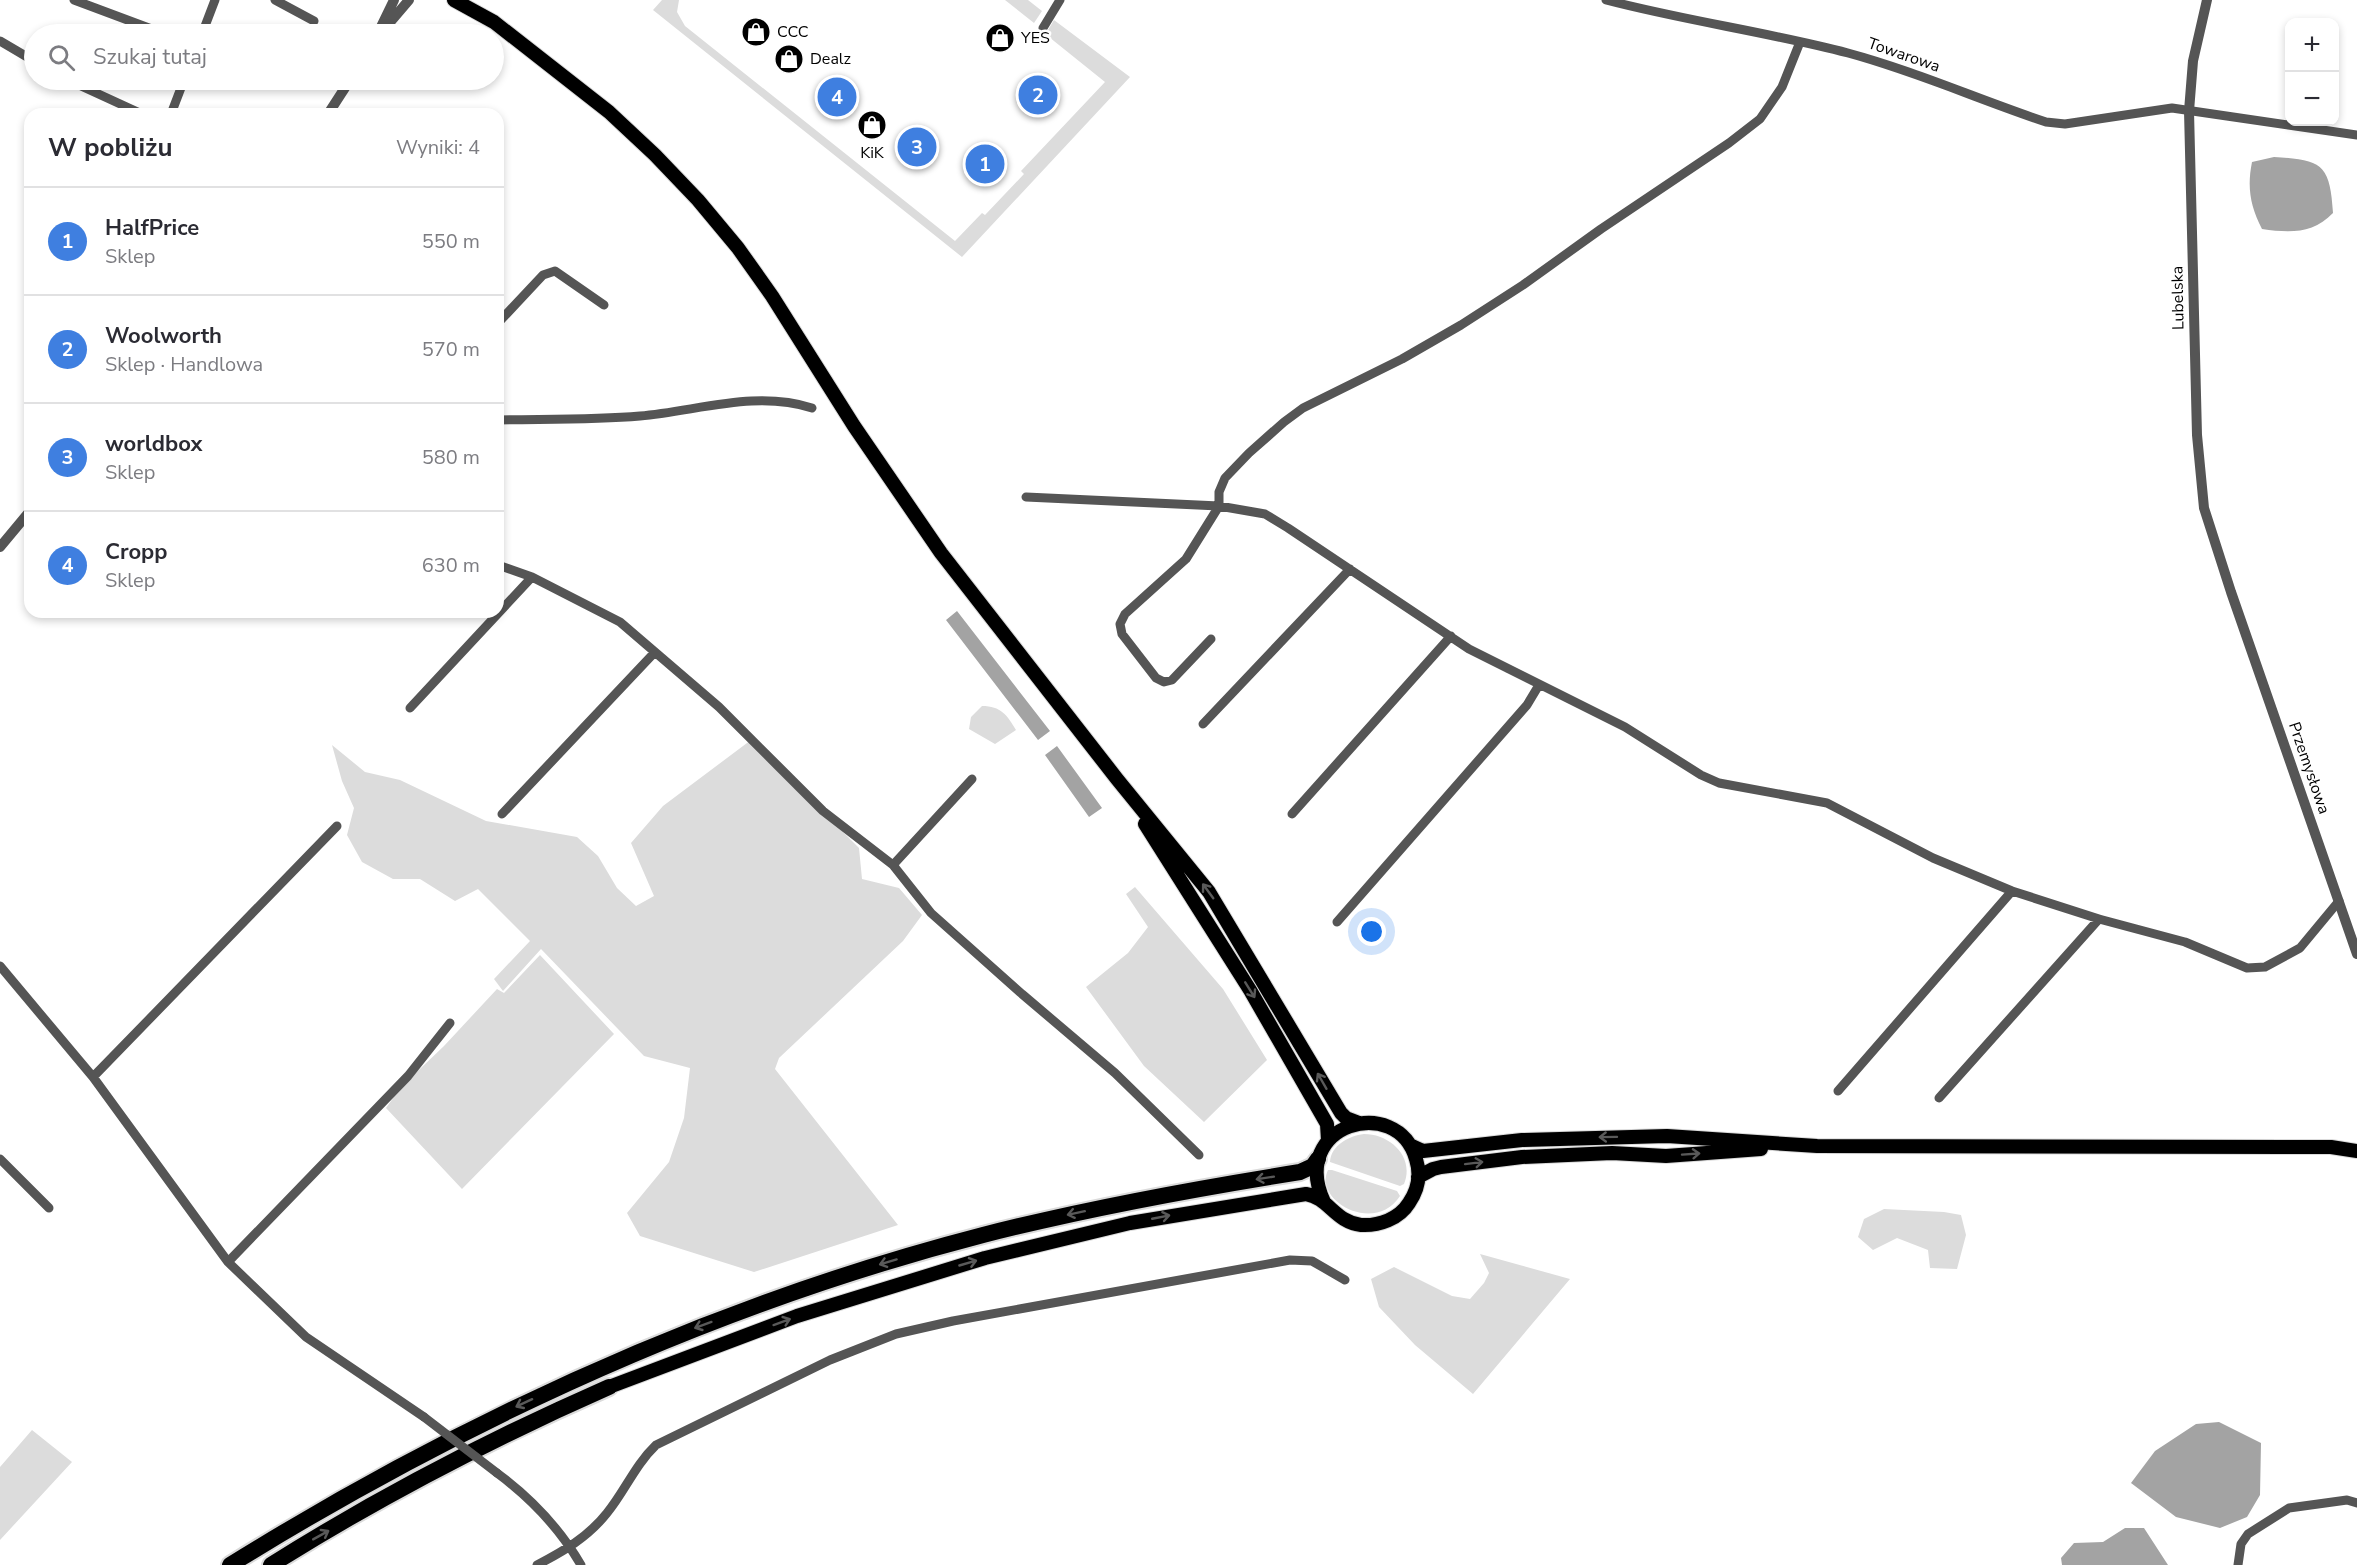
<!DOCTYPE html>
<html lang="pl">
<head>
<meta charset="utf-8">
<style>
	body { margin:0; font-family:"Nunito Sans",sans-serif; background:#f2f2f3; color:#2b2b33 }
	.controls { position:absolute; right:18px; top:18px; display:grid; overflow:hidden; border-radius:12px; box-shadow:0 3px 9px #0003 }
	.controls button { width:54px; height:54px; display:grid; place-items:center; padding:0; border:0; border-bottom:2px solid #e1e1e2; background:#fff; color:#2b2b33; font:30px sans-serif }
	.you { position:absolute; left:1372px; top:932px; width:21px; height:21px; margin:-15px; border:4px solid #fff; border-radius:50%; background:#1a73e8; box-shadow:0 0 0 9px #1a73e833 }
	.badge { display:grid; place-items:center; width:39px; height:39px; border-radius:50%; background:#db2777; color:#fff; font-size:20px; font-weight:700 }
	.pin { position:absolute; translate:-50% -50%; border:3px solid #fff; box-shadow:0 2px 6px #0006 }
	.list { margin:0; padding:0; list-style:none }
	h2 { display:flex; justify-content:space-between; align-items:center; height:78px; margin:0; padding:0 24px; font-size:26px }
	h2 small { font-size:20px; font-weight:400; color:#7c7c81 }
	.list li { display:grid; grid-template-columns:39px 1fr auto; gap:18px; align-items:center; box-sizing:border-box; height:108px; padding:0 24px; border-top:2px solid #e1e1e2 }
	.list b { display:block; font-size:22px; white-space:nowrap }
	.list p { margin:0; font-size:20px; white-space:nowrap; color:#7c7c81 }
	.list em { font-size:20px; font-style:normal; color:#7c7c81 }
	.icon { flex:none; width:33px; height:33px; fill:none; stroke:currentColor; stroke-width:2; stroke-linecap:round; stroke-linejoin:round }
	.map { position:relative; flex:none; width:2357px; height:1565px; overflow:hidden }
	.search { position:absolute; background:#fff; box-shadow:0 3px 9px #0003; left:24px; top:24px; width:480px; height:66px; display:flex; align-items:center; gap:15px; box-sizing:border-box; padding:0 21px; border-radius:33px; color:#7c7c81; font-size:22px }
	.panel { position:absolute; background:#fff; box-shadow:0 3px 9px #0003; left:24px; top:108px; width:480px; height:510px; border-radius:18px }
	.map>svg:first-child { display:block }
</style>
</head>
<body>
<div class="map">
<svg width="2357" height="1565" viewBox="0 0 2357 1565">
	<rect width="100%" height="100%" fill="#fff"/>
	<!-- green -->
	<path fill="#dcdcdc" d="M662,0H679L677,12L685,26L955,241L982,213L985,215L1024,174L1021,171L1105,82L1049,37L1048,30L1054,20L1130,77L962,257L653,10Z
		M1005,0H1028L1042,11L1034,23Z
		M982,706C1001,706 1007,715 1016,730L995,744L969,729L971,717Z
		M751,740L859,848L862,879L899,888L922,915L903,941L779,1058L775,1069L898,1225L754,1272L640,1236L627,1213L669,1162L684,1118L690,1068L644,1056L541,949L503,991L494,979L530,941L478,889L455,901L420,879H393L362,862L347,835L354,808L342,781L332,745L365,772L400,780L486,821L577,837L598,856L617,888L636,906L654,896L631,843L663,806Z
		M1135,887L1223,989L1267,1060L1204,1122L1144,1066L1086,987L1128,953L1148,927L1126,894Z
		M540,955L614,1034L462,1189L386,1108L401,1087L444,1046L497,989L504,993Z
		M1364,1134C1390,1134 1415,1157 1404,1184L1400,1186L1330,1162C1331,1145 1349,1136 1364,1134Z
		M1328,1170H1332L1397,1191L1400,1196C1375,1235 1313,1201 1328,1170Z
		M1884,1209L1944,1212L1961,1215L1966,1235L1957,1269L1930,1268L1928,1250L1897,1238L1873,1250L1858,1237L1864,1219Z
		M1480,1254L1570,1279L1473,1394L1415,1345L1379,1307L1371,1279L1394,1267L1452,1296L1470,1299L1484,1283L1489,1273Z
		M32,1430L72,1462L0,1540V1467Z"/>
	<!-- water -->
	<path fill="#a3a3a3" d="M2274,157C2322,160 2330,164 2333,213C2313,234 2290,233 2262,229C2250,206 2247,187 2252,162Z
		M957,611L1050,731L1038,740L946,620Z
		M1057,746L1102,808L1089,817L1045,755Z
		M2219,1422L2261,1443L2260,1495L2247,1517L2220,1528L2176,1517L2131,1483L2155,1451L2196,1424Z
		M2125,1528H2144L2168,1565H2062L2061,1558L2074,1543L2103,1542Z"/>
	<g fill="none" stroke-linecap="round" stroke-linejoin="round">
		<!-- primary casing -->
		<g stroke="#dbdbdb" stroke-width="16">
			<path id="primary" d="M454,0L494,22L609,112L655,155L698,200L738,248L772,296L854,426L941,553L1117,779L1209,892L1341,1113L1346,1118L1359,1123
				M1145,824L1250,990L1327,1124L1328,1140
				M1410,1145L1423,1151L1522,1140L1667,1136L1817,1146L2331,1147L2357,1151
				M1418,1177L1433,1169L1441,1167L1522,1157L1612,1153L1666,1156L1761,1149
				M609,1387L797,1316L985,1258L1130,1223L1306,1194C1329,1198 1335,1222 1361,1225C1379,1226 1399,1219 1409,1203C1418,1190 1421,1175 1416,1159C1397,1093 1288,1124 1324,1202"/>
		</g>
		<!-- motorway casing -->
		<g stroke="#dbdbdb" stroke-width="20">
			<path id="motorway" d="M230,1565C464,1420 716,1304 983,1235C1088,1208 1193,1189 1300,1172L1313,1166L1318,1159
				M271,1565C379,1497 493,1438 609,1387"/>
		</g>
		<!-- minor -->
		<path stroke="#555" stroke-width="9" d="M74,0L165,34
			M275,0L314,21
			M1606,0C1686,21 1768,32 1848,53C1915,71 1980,100 2046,122L2065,124L2172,108L2357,135
			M1043,28L1060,0
			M202,34L215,0
			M0,41L34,61
			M68,80L142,114
			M171,114L184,80
			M498,323L543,275L555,271L604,305
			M498,420C545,419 593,420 640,416C698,411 755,390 812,408
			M1026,497L1219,506L1265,514L1288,528L1469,649L1625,727L1701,775L1719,783L1827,803L1933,858L2012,891L2099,919L2185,942L2247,968L2265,967L2300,948L2339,901
			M498,565L532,577L620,622L719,707L823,811L893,865L931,913L1022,994L1115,1073L1199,1155
			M1211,639L1172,680L1164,682L1156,678L1122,634L1120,624L1125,614L1186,559L1219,506V492L1225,478L1249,453L1284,422L1303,408L1402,359L1461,325L1523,285L1601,229L1729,143L1760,119L1782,87L1800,42
			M410,708L532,577
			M1203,724L1350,569
			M502,814L655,652
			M1292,814L1451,636
			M893,865L972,779
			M1337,922L1527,705L1539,685
			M0,966L93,1077L228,1262L306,1337L424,1417
			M93,1077L337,826
			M1838,1091L2012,891
			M1939,1098L2099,919
			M0,1159L49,1208
			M228,1262L408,1076L450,1023
			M497,1473C532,1499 559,1527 581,1565
			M537,1565C564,1551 588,1537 607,1513C625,1491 635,1465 656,1445L830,1360L896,1334L953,1321L1290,1260L1312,1261L1345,1280
			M2238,1565L2241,1544L2248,1534L2289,1508L2347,1500L2357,1503"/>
		<!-- tertiary -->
		<path stroke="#555" stroke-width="10" d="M2207,0L2193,61L2189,111L2197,435L2204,508L2231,592L2357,954
			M380,29L394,0
			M380,34L409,0
			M328,114L350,80
			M0,547L30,511"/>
		<!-- primary -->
		<use href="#primary" stroke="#000" stroke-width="14"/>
		<!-- motorway -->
		<use href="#motorway" stroke="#000" stroke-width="16"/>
		<!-- minor-bridge -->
		<path stroke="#555" stroke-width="9" d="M424,1417L497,1473"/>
	</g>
	<!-- one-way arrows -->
	<defs><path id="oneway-shaft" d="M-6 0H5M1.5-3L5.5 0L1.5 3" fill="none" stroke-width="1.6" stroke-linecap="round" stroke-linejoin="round" transform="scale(1.5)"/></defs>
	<g stroke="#595959">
		<use href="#oneway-shaft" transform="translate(1208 891) rotate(-126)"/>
		<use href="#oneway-shaft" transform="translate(1250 990) rotate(58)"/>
		<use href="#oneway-shaft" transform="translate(1322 1081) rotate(-120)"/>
		<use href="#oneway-shaft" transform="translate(1608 1137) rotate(179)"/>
		<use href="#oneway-shaft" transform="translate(1691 1154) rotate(-4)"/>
		<use href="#oneway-shaft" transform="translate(1474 1163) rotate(-7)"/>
		<use href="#oneway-shaft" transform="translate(1265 1178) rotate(171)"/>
		<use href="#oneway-shaft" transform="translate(1076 1213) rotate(168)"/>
		<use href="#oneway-shaft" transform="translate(1161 1217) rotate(-11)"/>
		<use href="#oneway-shaft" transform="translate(888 1262) rotate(163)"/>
		<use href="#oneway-shaft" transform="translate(968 1263) rotate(-16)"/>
		<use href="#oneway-shaft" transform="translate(782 1322) rotate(-20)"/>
		<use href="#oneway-shaft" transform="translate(703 1325) rotate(160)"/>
		<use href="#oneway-shaft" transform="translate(524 1403) rotate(155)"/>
		<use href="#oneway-shaft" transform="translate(321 1535) rotate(-29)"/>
	</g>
	<!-- icons -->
	<defs>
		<g id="shop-disc" transform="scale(1.5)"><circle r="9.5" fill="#000" stroke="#fff"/><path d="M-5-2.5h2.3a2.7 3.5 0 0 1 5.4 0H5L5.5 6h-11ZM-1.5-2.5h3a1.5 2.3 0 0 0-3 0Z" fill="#fff"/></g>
	</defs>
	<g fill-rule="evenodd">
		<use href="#shop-disc" x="756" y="32"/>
		<use href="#shop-disc" x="1000" y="38"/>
		<use href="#shop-disc" x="789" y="59"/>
		<use href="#shop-disc" x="872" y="125"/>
	</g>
	<g text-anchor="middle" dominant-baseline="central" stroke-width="5" stroke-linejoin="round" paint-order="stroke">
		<!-- poi labels -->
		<g font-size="16" fill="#000" stroke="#fff" text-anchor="start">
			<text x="777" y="32">CCC</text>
			<text x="1021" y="38">YES</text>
			<text x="810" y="59">Dealz</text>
			<text x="872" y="153" text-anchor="middle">KiK</text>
		</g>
		<!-- street labels -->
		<g font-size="16" fill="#000" stroke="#fff">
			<text transform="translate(1904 55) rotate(19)">Towarowa</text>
			<text transform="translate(2178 298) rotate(-91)">Lubelska</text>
			<text transform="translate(2309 768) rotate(71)">Przemysłowa</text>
		</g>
	</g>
</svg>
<div class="controls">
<button>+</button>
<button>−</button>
</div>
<div class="you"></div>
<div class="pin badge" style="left:985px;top:164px;background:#3f7fe0">1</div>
<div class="pin badge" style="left:1038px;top:95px;background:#3f7fe0">2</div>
<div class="pin badge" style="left:917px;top:147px;background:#3f7fe0">3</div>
<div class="pin badge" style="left:837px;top:97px;background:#3f7fe0">4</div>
<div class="search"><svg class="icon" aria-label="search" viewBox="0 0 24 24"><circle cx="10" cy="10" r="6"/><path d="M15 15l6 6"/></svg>Szukaj tutaj</div>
<section class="panel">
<h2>W pobliżu<small>Wyniki: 4</small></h2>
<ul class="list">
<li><span class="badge" style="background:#3f7fe0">1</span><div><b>HalfPrice</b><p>Sklep</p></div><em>550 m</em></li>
<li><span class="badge" style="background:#3f7fe0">2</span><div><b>Woolworth</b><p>Sklep · Handlowa</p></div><em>570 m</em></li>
<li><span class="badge" style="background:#3f7fe0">3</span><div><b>worldbox</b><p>Sklep</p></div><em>580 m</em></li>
<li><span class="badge" style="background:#3f7fe0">4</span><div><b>Cropp</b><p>Sklep</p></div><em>630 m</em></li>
</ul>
</section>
</div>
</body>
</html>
